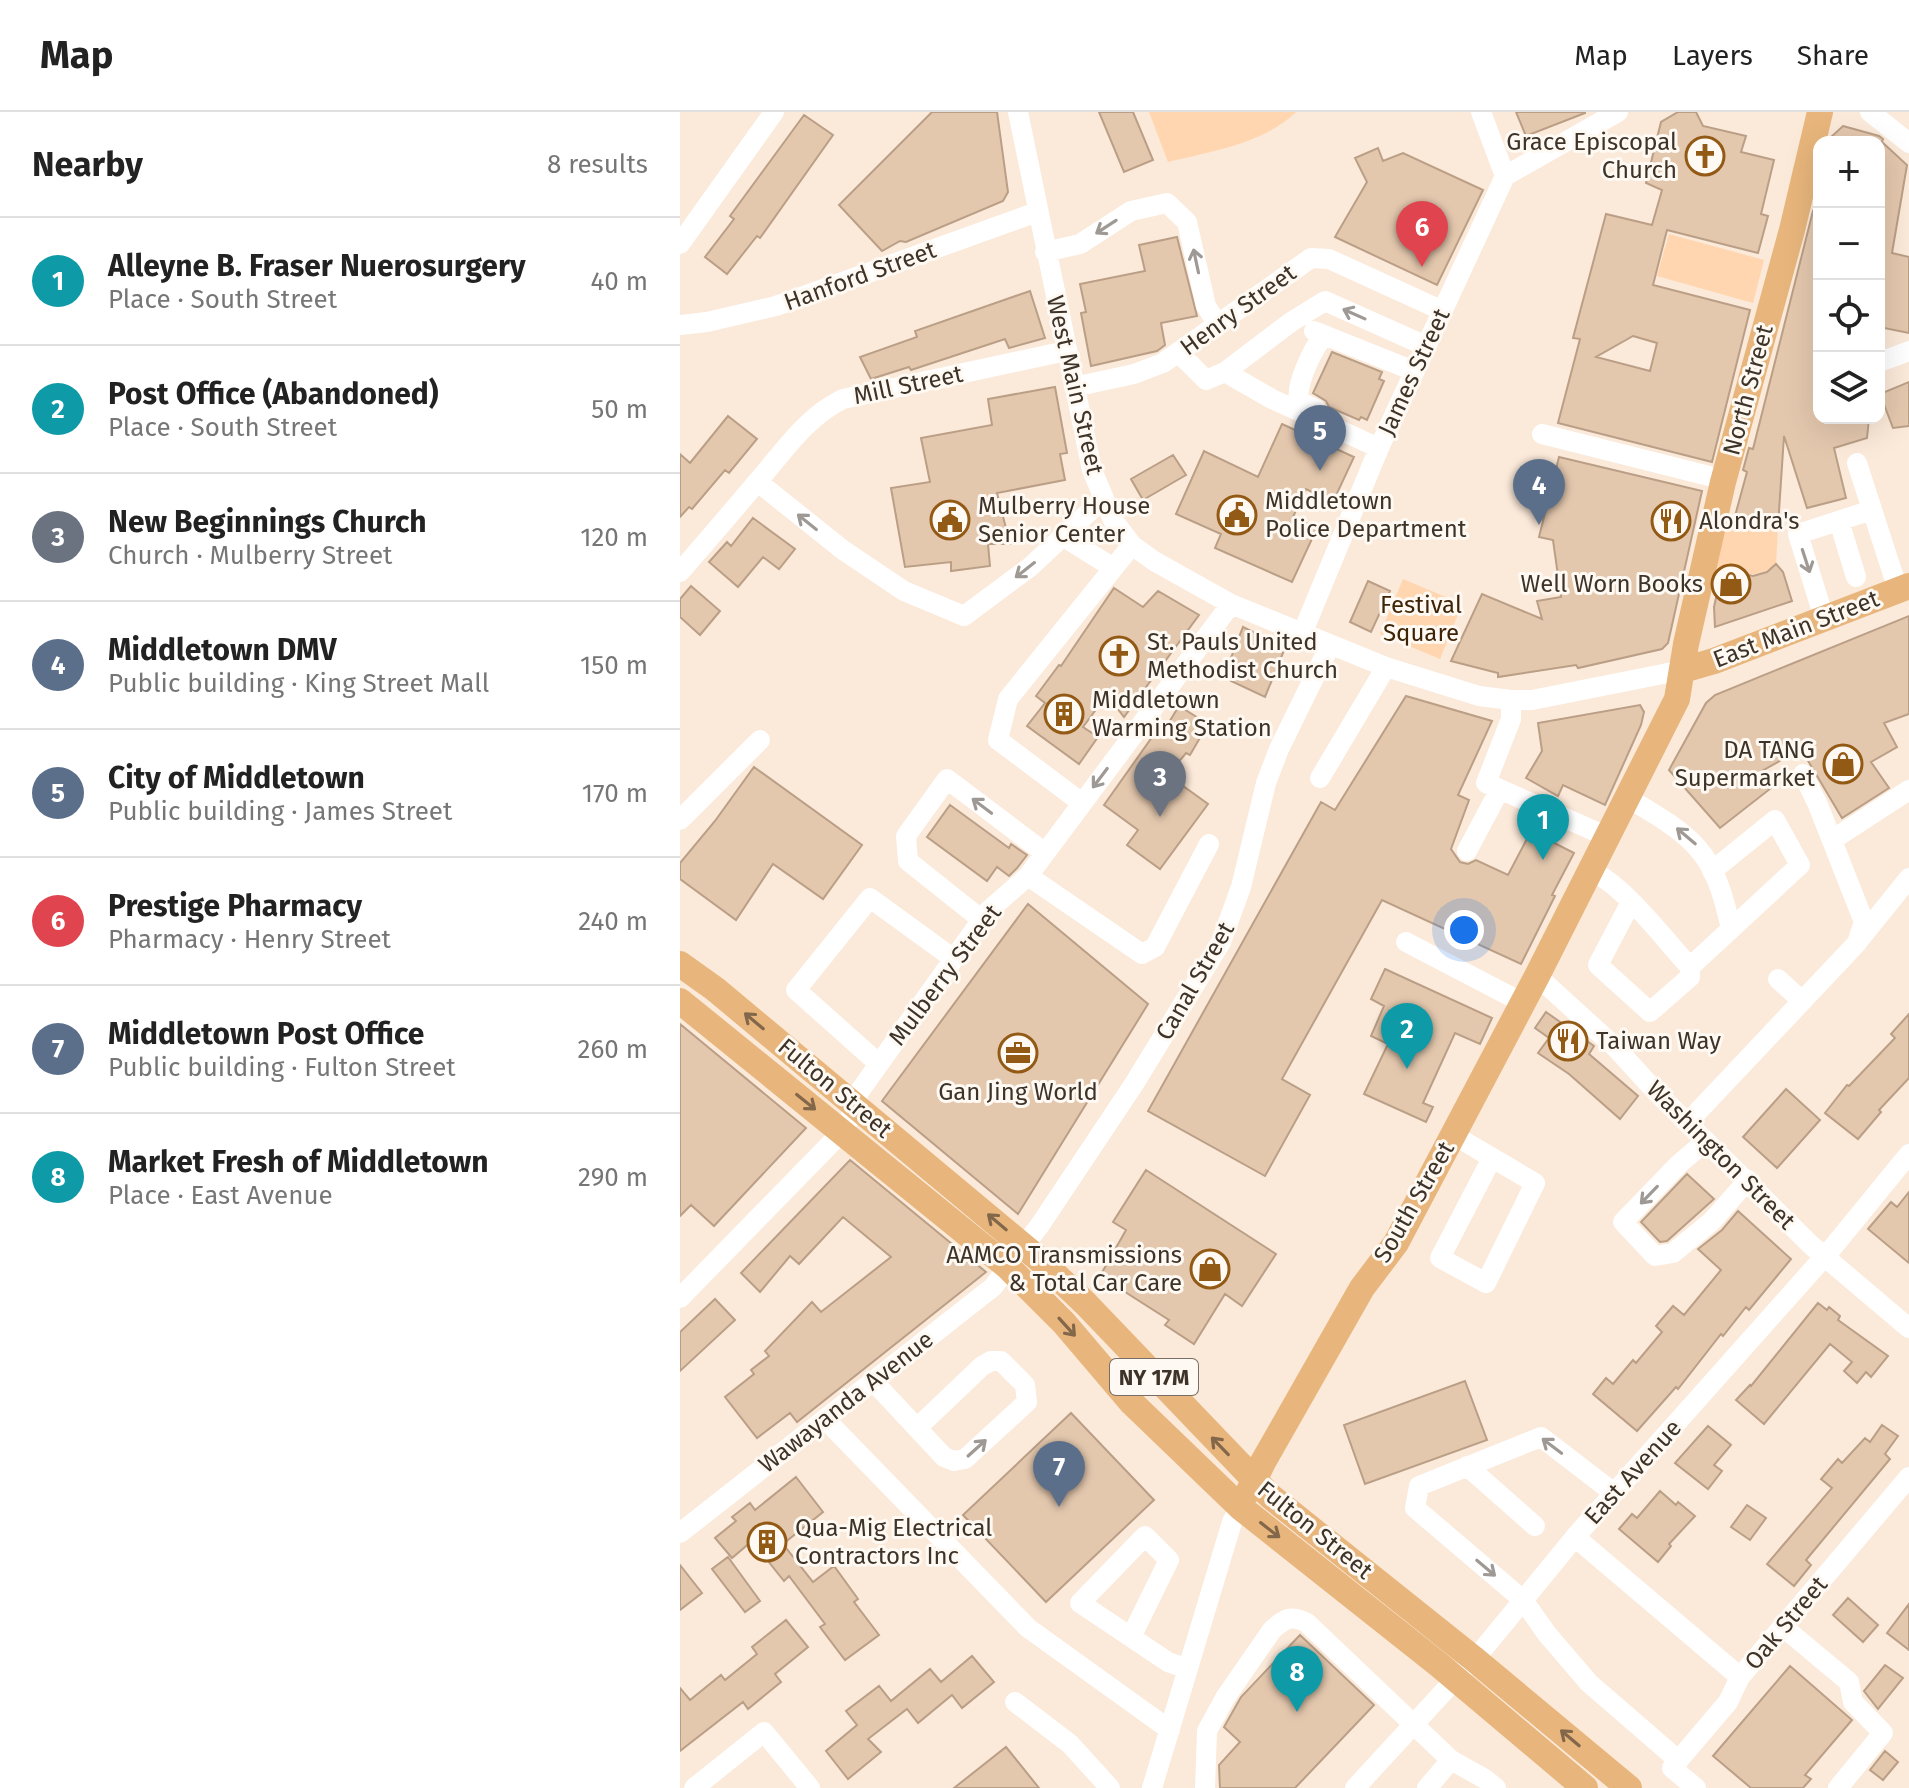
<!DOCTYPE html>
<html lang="en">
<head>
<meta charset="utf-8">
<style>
	body { margin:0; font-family:"Fira Sans",sans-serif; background:#f6f6f6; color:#222 }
	.controls { position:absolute; right:24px; top:24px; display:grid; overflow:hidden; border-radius:16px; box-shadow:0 8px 32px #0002 }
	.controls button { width:72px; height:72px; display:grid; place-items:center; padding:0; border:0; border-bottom:2px solid #e0e0e0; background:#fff; color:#222; font:40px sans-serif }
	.you { position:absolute; left:784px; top:818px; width:28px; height:28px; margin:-20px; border:6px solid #fff; border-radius:50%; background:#1a73e8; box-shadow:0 0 0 12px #1a73e833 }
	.badge { display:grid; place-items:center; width:52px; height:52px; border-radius:50%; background:#935a15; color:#fff; font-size:26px; font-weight:700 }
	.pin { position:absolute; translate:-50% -66px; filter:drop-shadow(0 2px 4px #0008) }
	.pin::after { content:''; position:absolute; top:42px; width:28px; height:24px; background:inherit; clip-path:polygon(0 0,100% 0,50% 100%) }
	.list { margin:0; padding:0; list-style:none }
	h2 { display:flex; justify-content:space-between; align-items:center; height:104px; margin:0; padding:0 32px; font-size:34px }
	h2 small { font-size:26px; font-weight:400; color:#767676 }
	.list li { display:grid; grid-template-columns:52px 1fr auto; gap:24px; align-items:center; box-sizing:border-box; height:128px; padding:0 32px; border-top:2px solid #e0e0e0 }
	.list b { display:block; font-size:30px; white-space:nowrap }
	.list p { margin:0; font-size:26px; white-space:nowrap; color:#767676 }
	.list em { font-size:26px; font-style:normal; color:#767676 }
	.icon { flex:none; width:44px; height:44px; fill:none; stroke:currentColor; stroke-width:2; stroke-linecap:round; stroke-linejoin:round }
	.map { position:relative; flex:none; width:1229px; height:1676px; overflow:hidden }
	header { display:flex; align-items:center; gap:48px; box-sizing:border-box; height:112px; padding:0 40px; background:#fff; border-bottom:2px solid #e0e0e0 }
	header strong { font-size:38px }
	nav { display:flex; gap:44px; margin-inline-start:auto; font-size:28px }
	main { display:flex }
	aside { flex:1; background:#fff }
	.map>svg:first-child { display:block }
</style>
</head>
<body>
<header>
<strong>Map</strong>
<nav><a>Map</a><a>Layers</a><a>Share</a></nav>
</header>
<main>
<aside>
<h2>Nearby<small>8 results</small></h2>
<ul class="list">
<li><span class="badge" style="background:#0f9aa8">1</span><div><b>Alleyne B. Fraser Nuerosurgery</b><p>Place · South Street</p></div><em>40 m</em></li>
<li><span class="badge" style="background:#0f9aa8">2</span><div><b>Post Office (Abandoned)</b><p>Place · South Street</p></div><em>50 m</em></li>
<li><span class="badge" style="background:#6b7280">3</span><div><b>New Beginnings Church</b><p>Church · Mulberry Street</p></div><em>120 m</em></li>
<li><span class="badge" style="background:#5c6f8a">4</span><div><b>Middletown DMV</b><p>Public building · King Street Mall</p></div><em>150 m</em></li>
<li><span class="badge" style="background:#5c6f8a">5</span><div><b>City of Middletown</b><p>Public building · James Street</p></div><em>170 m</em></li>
<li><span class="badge" style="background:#e0444e">6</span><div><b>Prestige Pharmacy</b><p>Pharmacy · Henry Street</p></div><em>240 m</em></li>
<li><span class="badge" style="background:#5c6f8a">7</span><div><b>Middletown Post Office</b><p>Public building · Fulton Street</p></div><em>260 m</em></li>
<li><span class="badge" style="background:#0f9aa8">8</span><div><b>Market Fresh of Middletown</b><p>Place · East Avenue</p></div><em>290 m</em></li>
</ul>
</aside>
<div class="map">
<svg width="1229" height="1676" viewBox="0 0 1229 1676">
	<rect width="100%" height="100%" fill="#fbe9d9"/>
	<!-- green -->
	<path fill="#ffd6af" d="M469,0H616C583,32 531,39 488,50Z
		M989,122L1084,148L1073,191L977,164Z
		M1048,402L1098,414L1096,452C1077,469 1057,461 1034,456Z
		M723,467L782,492L760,547L700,522Z"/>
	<!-- building -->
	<path fill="#e4c8ae" stroke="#ba9f86" stroke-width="2" fill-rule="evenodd" d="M252,0H317L328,80L323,89L226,130L220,129L202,139L159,93Z
		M419,0H453L473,48L444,60Z
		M836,0H905V1L846,24Z
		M998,0H1016L1023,14L1066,24L1061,40L1094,48L1081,102L1088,104L1078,141L987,118L973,173L1070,198L1032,350L878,311L900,227L893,226L926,102L972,113L982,78L966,71L981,10ZM953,224L977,231L970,259L916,245Z
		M124,3L153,23L80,126L77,124L47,162L25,145L54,107L50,104Z
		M1163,14L1199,24L1203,27L1202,30L1227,53L1212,141L1229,145V221L1199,215V30H1149L1150,26Z
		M698,36L703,49L723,41L803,78L757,173L655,125L687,70L675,46Z
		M1133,99L1139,100V306H1189L1187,326L1154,336L1166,386L1127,396L1104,324L1098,414L1055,404L1067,360L1063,358L1069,336L1073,337Z
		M497,125L517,204L481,211L485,233L477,239L411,254L401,201L406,200L400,172L465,159L459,133Z
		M350,179L365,226L329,236L325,227L231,258L229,255L191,267L180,245L237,225L235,219Z
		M652,240L702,260L699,267L704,269L687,308L681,305L679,308L649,295L646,289L633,281Z
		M1229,270V314L1213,316L1200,282Z
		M375,275L387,341L380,342L385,368L317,381L330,432H308L310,454L271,459V450L225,455L211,376L250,370L241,326L312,313L308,287Z
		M48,304L77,327L49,361L45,358L12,397L9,395L0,405V342L10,351Z
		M602,312L674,345L653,390L626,377L613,405L637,416L612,470L535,436L541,422L496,402L524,339L578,365Z
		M493,343L506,363L463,388L451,367Z
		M879,345L1022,379L988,531L982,537L898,556L896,553L818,565V561L771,549L802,482L862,507L857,489L881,485L873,428L859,425Z
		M73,406L115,437L99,457L83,445L58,475L29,450L47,430L51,434Z
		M1096,452L1103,460L1112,489L1035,515L1034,495L1042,458L1073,464L1087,460Z
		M688,469L710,479L691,520L670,510Z
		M11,474L40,499L20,523L0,505V487Z
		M434,476L463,495L478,479L519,503L444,605L427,583L403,615L418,625L399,652L347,614L365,591L356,584L379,553L381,554Z
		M1229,504V602L1204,611L1217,635L1191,650L1209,676L1162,706L1121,637L1082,659L1095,673L1040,716L989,658L1026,591L1035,583Z
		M563,515L605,536L585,585L551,569L554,559L549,551Z
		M726,584L812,609L778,683L789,688L771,737L780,750L788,752L796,748L828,763L851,719L894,741L872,783L875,784L841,852L702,788L602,967L630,983L585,1064L468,999L641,690L655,698Z
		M960,593L964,600L961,613L925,693L883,673L878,684L846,666L862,639L858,611Z
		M499,594L528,612L510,643L506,641L488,663L528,692L480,757L447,733L458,718L424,693L475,621L480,625Z
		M74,655L182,733L143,787L93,752L56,808L0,767V751L35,709Z
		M270,693L329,736L331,732L347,743L337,756L329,764L317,755L307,769L247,725Z
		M348,792L468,892L338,1102L202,989Z
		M705,857L812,906L800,932L775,921L743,991L753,995L746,1010L684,982L708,932L691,924L704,894L691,887Z
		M866,900L914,934L909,942L958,984L940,1007L889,962L858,941L869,926L855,916Z
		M1229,902V966L1199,998L1201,1000L1178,1027L1145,1001L1167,973L1169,974L1215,926L1211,922Z
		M0,912L126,1016L34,1114L11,1093L0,1104Z
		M1106,977L1140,1008L1097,1056L1063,1025Z
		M170,1048L306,1160L117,1310L110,1301L77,1326L45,1285L74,1262L71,1258L89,1244L85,1239L132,1190L141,1200L211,1145L163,1105L119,1152L110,1144L80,1180L61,1161Z
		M466,1058L596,1142L562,1194L545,1182L514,1232L485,1213L489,1208L420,1164L446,1118L433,1110Z
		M1007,1062L1034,1087L987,1129L980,1130L961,1110Z
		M1229,1080V1151L1188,1117L1211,1090L1217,1095Z
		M1058,1099L1111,1147L1069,1198L1066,1195L1043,1224L1041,1222L998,1277L996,1275L957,1319L913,1282L926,1266L933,1272L953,1248L956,1251L982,1220L976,1214L993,1194L1004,1203L1041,1158L1018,1137L1042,1118Z
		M35,1187L55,1208L0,1259V1220Z
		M1138,1191L1147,1198L1149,1195L1160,1204L1158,1208L1208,1244L1191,1265L1186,1260L1177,1271L1164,1259L1172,1250L1150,1232L1084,1312L1056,1288L1070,1273L1071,1274Z
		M785,1269L807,1328L685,1372L664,1313Z
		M391,1301L474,1388L366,1490L283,1403Z
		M1202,1313L1218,1324L1205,1342L1210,1347L1126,1448L1131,1453L1114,1474L1087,1452L1152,1376L1141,1367L1158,1347L1162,1351L1185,1326L1190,1330Z
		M1028,1314L1051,1333L1034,1353L1042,1359L1028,1377L995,1351Z
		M116,1365L143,1400L103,1432L133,1470L154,1454L178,1487L174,1490L199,1523L165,1548L140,1515L145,1512L109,1464L104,1469L72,1429L52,1446L35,1426L56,1409L52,1405L70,1391L75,1398Z
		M980,1379L996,1393L998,1390L1015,1404L989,1432L991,1434L978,1450L939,1417L952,1402L957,1406Z
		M1067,1393L1086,1406L1070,1428L1051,1415Z
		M48,1445L80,1489L65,1500L32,1457Z
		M0,1453L22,1481L0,1498Z
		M1168,1486L1198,1513L1183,1530L1153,1503Z
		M1229,1492V1538L1207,1521Z
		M106,1508L128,1535L95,1562L101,1570L68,1597L63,1590L0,1639V1576L10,1588L41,1563L45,1568L77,1542L72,1535Z
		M620,1523L694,1593L615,1676H540L539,1653L560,1630L544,1615L561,1585Z
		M292,1544L314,1570L282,1596L272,1583L238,1611L227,1597L188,1627L201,1640L168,1667L146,1639L177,1613L166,1599L199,1574L211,1589L250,1557L261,1570Z
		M1205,1553L1223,1566L1198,1597L1184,1579Z
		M1110,1554L1172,1608L1125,1663L1131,1667L1123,1676H1071L1033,1644Z
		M326,1635L359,1676H274Z
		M1205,1639L1218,1650L1203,1668L1190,1658Z"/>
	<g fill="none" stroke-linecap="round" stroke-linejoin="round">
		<!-- minor -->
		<path stroke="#fff" stroke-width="20" d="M338,0L412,358L433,408L452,433L474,449L551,492L706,555L799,584L831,588H852L1003,558
			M1190,0L1229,31
			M825,64L938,0
			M0,132L94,0
			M365,140L400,132L451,99L487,91L507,110L526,194L538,213
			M0,213L27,210L96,194L357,100
			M634,219L734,259
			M499,241L526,268L545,260L611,210L645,189L746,234
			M1205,248L1229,239
			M545,260L592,287L699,336
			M394,275L454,262L483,251L631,146L649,147L763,199
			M636,297L620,290C613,277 634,233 645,223
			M862,322L1029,364
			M1177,351L1218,478
			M78,370L163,438L224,479L284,504L350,455L423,387
			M1159,409L1176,465
			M384,425L432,455
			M0,460C26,430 52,400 78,369C104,339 126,305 163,287L386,239
			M1144,506L1118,422L1192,398
			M622,522L699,336L825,64L801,0
			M831,588V607L806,671L928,725
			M640,666L706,555
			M948,686C1015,726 1034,738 1051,817
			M402,691L318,628L328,587L452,433
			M0,708L80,628
			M1152,728L1229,678
			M787,739L820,677
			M911,759C944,773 984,827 1010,855V865L970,900L918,853L951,790
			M348,764L462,842L475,835L529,732
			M302,808L228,749L226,724L267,667L365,741
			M1179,828L1229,766
			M726,830L843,891
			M1010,855L1120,753L1095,708L1032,759
			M857,864L935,935L978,982L1132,1134L1229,1216
			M1098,867L1122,889
			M198,951L116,878L190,786L274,847
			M1008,1010L1177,831L1184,810L1138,693L1123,662
			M772,1023L782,1028L855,1071L806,1171L760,1146L812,1046
			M1026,1029L999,1052L943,1110L975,1144L993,1141L1032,1109L1068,1068
			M0,1186L163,1019L176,994L179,980L308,799L348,764L551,492
			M193,1269L264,1345L274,1349L285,1347L347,1290L345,1273L321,1249H311L302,1254L237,1316
			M145,1307L348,1516L490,1618
			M787,1354L855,1414
			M934,1381L861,1325L739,1374L735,1396L843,1488L867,1522L909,1571L998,1648
			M0,1421L313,1175L360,1113L454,972L541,830L561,775L586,671L599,637L650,533
			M895,1425L1060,1565L1229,1365
			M1103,1515L1169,1570L1173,1590L1203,1621L1158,1676
			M451,1525L489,1448L465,1424L400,1491L488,1550L508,1557
			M335,1590L390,1632L430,1676
			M14,1676L84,1620L130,1676
			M472,1676L552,1410L567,1384
			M525,1676L527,1619L545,1586L592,1518C604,1507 612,1502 627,1511L771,1648L805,1667L816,1676
			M675,1676L804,1536L895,1425L1153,1135L1229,1042
			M747,1676L771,1648
			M1016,1676L992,1656L1048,1590L1060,1565"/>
		<!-- major -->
		<path stroke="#e8b67c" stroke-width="26" d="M1003,558L1034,549L1229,474
			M0,852L35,877L360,1148L406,1192L590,1384L794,1547L949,1676
			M0,889L328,1155L384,1211L452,1291L560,1395L758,1552L905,1676
			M569,1379L583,1350L682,1176L716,1131L857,864L997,587L1006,532L1043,370L1112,118L1140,0"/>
	</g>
	<!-- one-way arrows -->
	<defs><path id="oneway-shaft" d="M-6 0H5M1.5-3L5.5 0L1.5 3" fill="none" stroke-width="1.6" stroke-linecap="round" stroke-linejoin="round" transform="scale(2)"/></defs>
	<g stroke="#9e9994">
		<use href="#oneway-shaft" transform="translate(426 115) rotate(147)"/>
		<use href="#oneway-shaft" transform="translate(516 149) rotate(-102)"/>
		<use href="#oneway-shaft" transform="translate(674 202) rotate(-156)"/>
		<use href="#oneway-shaft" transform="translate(127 410) rotate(-141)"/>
		<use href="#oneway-shaft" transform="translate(1126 449) rotate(72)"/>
		<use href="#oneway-shaft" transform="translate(345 458) rotate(142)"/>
		<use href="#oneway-shaft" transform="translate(420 666) rotate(127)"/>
		<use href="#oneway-shaft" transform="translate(302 694) rotate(-143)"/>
		<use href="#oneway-shaft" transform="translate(1006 724) rotate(-140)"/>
		<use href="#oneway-shaft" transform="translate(969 1083) rotate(134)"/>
		<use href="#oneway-shaft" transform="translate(872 1334) rotate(-143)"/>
		<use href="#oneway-shaft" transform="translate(297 1336) rotate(-42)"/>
		<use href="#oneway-shaft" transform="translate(806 1456) rotate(40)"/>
	</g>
	<g stroke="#82674a">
		<use href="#oneway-shaft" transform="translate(74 909) rotate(-140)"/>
		<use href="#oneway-shaft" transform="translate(126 990) rotate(39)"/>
		<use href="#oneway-shaft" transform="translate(317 1110) rotate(-140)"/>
		<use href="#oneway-shaft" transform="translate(387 1215) rotate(48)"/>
		<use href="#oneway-shaft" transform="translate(540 1334) rotate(-134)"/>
		<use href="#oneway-shaft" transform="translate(590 1418) rotate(38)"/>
		<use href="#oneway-shaft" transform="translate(890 1626) rotate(-140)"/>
	</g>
	<!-- icons -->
	<defs>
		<g id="church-ring" transform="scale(2)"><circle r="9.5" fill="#fef9f3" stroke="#935a15" stroke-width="1.5"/><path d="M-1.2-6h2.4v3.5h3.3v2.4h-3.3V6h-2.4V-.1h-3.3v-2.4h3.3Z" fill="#935a15"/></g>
		<g id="civic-ring" transform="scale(2)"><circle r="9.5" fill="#fef9f3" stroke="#935a15" stroke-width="1.5"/><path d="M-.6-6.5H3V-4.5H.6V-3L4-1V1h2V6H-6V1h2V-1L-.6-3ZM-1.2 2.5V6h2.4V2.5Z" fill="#935a15"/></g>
		<g id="restaurant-ring" transform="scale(2)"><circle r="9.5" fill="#fef9f3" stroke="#935a15" stroke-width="1.5"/><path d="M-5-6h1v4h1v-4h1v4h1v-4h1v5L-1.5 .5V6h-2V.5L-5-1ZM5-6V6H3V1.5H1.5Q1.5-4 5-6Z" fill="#935a15"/></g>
		<g id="shop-ring" transform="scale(2)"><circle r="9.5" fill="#fef9f3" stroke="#935a15" stroke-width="1.5"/><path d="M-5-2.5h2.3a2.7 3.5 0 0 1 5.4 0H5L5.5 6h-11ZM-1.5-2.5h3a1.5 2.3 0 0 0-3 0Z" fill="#935a15"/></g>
		<g id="building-ring" transform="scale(2)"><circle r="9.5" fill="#fef9f3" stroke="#935a15" stroke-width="1.5"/><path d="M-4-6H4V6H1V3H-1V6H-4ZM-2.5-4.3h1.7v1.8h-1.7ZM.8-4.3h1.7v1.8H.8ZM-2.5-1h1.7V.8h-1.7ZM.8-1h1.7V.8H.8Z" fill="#935a15"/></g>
		<g id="office-ring" transform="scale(2)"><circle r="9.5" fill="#fef9f3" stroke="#935a15" stroke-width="1.5"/><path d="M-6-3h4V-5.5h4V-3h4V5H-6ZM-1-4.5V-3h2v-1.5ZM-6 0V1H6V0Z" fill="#935a15"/></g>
	</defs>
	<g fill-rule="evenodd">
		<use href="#church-ring" x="1025" y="44"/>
		<use href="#civic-ring" x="557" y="403"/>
		<use href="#civic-ring" x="270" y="408"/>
		<use href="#restaurant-ring" x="991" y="409"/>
		<use href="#shop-ring" x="1051" y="472"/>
		<use href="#church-ring" x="439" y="544"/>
		<use href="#building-ring" x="384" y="602"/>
		<use href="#shop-ring" x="1163" y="652"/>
		<use href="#restaurant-ring" x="888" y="929"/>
		<use href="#office-ring" x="338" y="941"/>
		<use href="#shop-ring" x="530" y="1157"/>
		<use href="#building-ring" x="87" y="1430"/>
	</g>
	<g text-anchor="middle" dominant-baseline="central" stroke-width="6" stroke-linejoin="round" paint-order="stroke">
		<!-- shield labels -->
		<rect fill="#fef9f3" stroke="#786e65" stroke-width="2" x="430" y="1247" width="88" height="36" rx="6"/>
		<g font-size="22" font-weight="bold" fill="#3e3328">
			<text x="474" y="1265">NY 17M</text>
		</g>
		<!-- poi labels -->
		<g font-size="24" fill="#3e3328" stroke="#fef9f3" text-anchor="start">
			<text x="997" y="30" text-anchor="end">Grace Episcopal<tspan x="997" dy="28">Church</tspan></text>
			<text x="585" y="389">Middletown<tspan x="585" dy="28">Police Department</tspan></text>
			<text x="298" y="394">Mulberry House<tspan x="298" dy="28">Senior Center</tspan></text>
			<text x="1019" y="409">Alondra's</text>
			<text x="1023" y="472" text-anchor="end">Well Worn Books</text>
			<text x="467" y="530">St. Pauls United<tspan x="467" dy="28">Methodist Church</tspan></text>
			<text x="412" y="588">Middletown<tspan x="412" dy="28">Warming Station</tspan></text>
			<text x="1135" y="638" text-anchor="end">DA TANG<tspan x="1135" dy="28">Supermarket</tspan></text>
			<text x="916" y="929">Taiwan Way</text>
			<text x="338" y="980" text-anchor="middle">Gan Jing World</text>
			<text x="502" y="1143" text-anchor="end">AAMCO Transmissions<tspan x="502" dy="28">&amp; Total Car Care</tspan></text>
			<text x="115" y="1416">Qua-Mig Electrical<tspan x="115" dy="28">Contractors Inc</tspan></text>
		</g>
		<!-- street labels -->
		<g font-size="24" fill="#3e3328" stroke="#fef9f3">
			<text transform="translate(180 164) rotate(-20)">Hanford Street</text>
			<text transform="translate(558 198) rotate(-36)">Henry Street</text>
			<text transform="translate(734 260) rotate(-65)">James Street</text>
			<text transform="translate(228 273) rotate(-12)">Mill Street</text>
			<text transform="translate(395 273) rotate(77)">West Main Street</text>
			<text transform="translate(1068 278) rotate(-75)">North Street</text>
			<text transform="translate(1116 517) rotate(-21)">East Main Street</text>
			<text transform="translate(265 863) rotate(-53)">Mulberry Street</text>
			<text transform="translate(515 869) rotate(-60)">Canal Street</text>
			<text transform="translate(155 976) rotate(40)">Fulton Street</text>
			<text transform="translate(1041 1043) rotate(45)">Washington Street</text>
			<text transform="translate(734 1090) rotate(-60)">South Street</text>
			<text transform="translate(166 1290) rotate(-38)">Wawayanda Avenue</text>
			<text transform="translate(953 1360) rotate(-48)">East Avenue</text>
			<text transform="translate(635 1418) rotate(39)">Fulton Street</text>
			<text transform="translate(1106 1511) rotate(-50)">Oak Street</text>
		</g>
		<!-- park labels -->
		<g font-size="24" fill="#3e2406" stroke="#fef9f3">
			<text x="741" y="493">Festival<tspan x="741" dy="28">Square</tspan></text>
		</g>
	</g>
</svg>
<div class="controls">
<button>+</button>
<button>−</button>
<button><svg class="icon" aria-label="locate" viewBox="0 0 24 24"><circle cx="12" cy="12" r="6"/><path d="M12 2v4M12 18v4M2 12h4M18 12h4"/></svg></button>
<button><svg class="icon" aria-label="layers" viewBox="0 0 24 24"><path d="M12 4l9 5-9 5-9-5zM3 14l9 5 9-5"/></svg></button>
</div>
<div class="you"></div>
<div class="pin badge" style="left:863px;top:748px;background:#0f9aa8">1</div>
<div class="pin badge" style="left:727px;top:957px;background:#0f9aa8">2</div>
<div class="pin badge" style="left:480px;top:705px;background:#6b7280">3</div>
<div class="pin badge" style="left:859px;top:413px;background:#5c6f8a">4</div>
<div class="pin badge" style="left:640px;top:359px;background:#5c6f8a">5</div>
<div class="pin badge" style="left:742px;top:155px;background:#e0444e">6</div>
<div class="pin badge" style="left:379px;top:1395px;background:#5c6f8a">7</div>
<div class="pin badge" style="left:617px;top:1600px;background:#0f9aa8">8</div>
</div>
</main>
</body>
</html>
